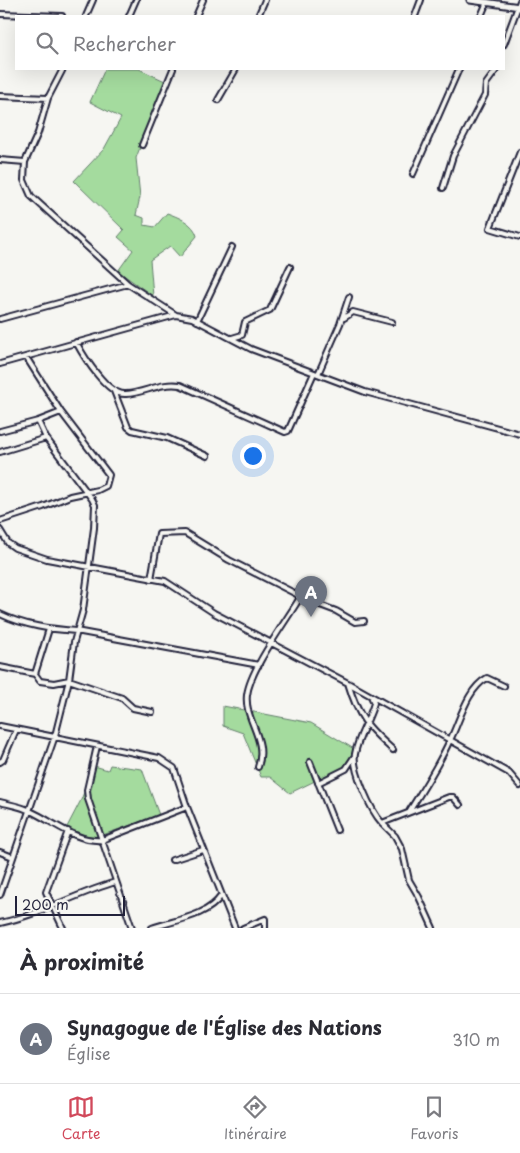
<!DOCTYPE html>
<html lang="fr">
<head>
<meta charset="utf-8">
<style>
	body { margin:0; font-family:"Playpen Sans",sans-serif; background:#f2f2f3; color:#2b2b33 }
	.scale { position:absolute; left:15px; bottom:12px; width:110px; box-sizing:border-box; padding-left:5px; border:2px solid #22223b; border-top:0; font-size:14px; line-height:18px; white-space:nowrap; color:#22223b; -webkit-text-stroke:4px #f6f6f2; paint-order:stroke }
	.you { position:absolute; left:252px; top:455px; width:18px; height:18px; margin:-12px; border:4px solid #fff; border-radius:50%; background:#1a73e8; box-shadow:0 0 0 8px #1a73e833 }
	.badge { display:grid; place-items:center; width:32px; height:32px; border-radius:50%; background:#d1495b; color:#fff; font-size:16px; font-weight:700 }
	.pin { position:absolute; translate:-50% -41px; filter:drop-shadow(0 1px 2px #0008) }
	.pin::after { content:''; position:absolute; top:26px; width:18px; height:15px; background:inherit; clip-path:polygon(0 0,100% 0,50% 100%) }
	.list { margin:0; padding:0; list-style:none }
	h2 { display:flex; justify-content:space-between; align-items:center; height:65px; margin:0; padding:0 20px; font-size:21px }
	h2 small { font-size:16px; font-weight:400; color:#7c7c81 }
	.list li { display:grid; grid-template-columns:32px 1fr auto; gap:15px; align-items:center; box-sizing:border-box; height:90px; padding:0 20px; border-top:1px solid #e1e1e2 }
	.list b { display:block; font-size:19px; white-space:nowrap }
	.list p { margin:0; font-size:16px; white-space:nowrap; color:#7c7c81 }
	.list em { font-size:16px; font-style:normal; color:#7c7c81 }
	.icon { flex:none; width:28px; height:28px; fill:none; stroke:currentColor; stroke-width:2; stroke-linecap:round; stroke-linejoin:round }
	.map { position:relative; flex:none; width:520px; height:928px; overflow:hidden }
	.search { position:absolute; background:#fff; box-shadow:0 5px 20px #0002; left:15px; right:15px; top:15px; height:55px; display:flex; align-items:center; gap:12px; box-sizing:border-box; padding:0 18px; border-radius:0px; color:#7c7c81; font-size:19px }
	.sheet { height:155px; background:#fff }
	nav { display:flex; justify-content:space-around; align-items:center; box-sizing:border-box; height:70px; border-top:1px solid #e1e1e2; background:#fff; font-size:14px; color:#7c7c81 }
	nav a { display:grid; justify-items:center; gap:2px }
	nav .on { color:#d1495b }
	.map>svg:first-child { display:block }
</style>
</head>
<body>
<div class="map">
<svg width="520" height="928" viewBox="0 0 520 928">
	<rect width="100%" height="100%" fill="#f6f6f2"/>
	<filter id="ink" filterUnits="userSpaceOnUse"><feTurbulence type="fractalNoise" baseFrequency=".02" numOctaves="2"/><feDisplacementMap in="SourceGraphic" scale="10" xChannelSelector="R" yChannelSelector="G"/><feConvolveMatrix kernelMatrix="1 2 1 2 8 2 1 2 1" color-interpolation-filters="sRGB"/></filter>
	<g filter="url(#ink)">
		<!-- grass -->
		<path fill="#a4db9e" stroke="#637e6c" d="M105,69H139L165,81L136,158L140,197L136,215L144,218V225L155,227L167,213C178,217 194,223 197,236L180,257L170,246L150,260L153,296L118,271L133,250L118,237L124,230L74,181L104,149L121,118L90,102Z
			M223,706L311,723L354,749L348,765L290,793L270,777H261L243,733L223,726Z
			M110,765L142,769L159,815L97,837L84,835L67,827L81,800L94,766L108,770Z"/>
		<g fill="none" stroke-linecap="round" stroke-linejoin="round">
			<!-- street casing -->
			<g stroke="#22223b" stroke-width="8">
				<path id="street" d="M0,14L62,16
					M86,16L93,0
					M129,16L136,0
					M196,16L203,0
					M258,16L265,0
					M415,16L421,0
					M481,16L487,2
					M504,44L520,1
					M63,69L48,98L38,133L25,162L24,180L31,196L128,284L176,315L192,318L251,349L365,392L520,434
					M0,96L48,98
					M218,100L236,69
					M142,145L173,69
					M520,152L490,228L520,237
					M0,160L25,162
					M413,174L459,69
					M443,188L453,156L485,95L486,84L497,69
					M344,318L353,312L392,322
					M0,319L128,284
					M197,321L232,247
					M232,338L242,335L245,322L270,310L290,267
					M76,342C84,357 108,396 126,394C145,393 160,382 180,385L285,432L288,431L314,373
					M0,364L176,315
					M318,374L340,324L349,297
					M114,391L128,427L132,430L167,438L207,456
					M0,431L38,421L61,412
					M0,452L46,438
					M0,521L43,507L70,496L98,490L106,486L109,475L61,412L26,357
					M0,530L8,543L15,548L47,559L165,581L214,613L348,683L509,773L520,786
					M151,579L159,534L185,533L229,560L312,602L336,611L355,622L364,621
					M0,614C25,626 50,629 76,631L259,665
					M0,667L35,674L40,681L54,683L69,680L122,698L133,708L152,712
					M35,674L49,629
					M348,683C358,717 367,727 393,750
					M371,696L374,703C369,721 358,736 355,754C352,770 371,811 382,823L449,797H453L460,805
					M0,726L159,758L174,768L187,807
					M97,746L87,790L88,799L132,928
					M0,762L3,760L16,730
					M310,762L337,830
					M258,767C268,739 244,720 247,695C250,669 287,620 301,596
					M318,783L346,769L354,757
					M0,802C10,805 21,806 30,811C53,821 75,842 102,840L187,807L235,928
					M410,810C424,788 439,764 450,740C460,721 466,690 487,678L504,686
					M382,823L395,836L402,849L409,880L419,897L433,928
					M0,852L13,857
					M172,860L203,850
					M0,895L55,736L69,680L74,642L83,610L94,528L95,505L92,499L46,438L38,421
					M0,923C40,915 77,893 116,882
					M63,928L46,892L68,831
					M152,928C174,920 207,917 221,896
					M243,928L265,919V928"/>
			</g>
			<!-- secondary casing -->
			<g stroke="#22223b" stroke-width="9">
				<path id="secondary" d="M470,0L520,7"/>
			</g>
			<!-- street -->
			<use href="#street" stroke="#f6f6f2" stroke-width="4"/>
			<!-- secondary -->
			<use href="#secondary" stroke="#f6f6f2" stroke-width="5"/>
		</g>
	</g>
</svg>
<div class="scale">200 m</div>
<div class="you"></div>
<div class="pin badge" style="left:311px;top:617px;background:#6b7280">A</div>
<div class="search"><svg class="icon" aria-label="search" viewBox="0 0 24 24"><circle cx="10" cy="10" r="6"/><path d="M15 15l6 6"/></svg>Rechercher</div>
</div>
<section class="sheet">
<h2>À proximité<small></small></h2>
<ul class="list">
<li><span class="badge" style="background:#6b7280">A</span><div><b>Synagogue de l'Église des Nations</b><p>Église</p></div><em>310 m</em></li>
</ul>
</section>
<nav>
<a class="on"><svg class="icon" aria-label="map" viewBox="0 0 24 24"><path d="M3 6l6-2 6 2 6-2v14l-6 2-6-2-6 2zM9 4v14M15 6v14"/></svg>Carte</a>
<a><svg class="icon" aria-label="directions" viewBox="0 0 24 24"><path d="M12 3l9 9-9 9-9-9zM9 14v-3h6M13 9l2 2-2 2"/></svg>Itinéraire</a>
<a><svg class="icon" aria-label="saved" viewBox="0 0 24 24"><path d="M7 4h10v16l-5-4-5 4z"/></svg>Favoris</a>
</nav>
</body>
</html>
